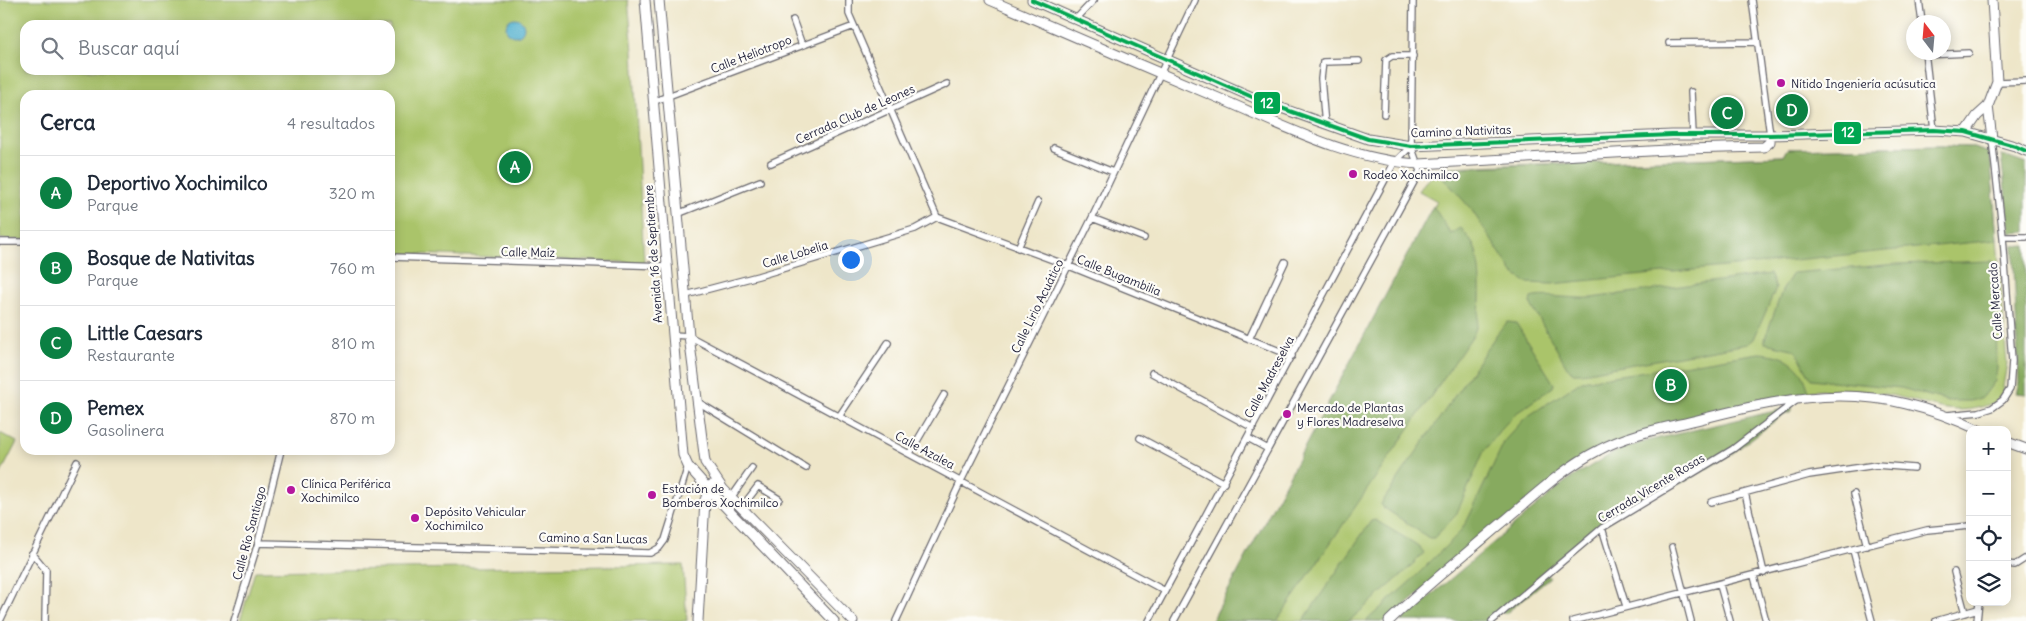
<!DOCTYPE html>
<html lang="es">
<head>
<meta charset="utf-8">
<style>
	body { margin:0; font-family:Delius,sans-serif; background:#f6f6f7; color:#1f2937 }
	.controls { position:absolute; right:15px; bottom:15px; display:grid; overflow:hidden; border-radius:10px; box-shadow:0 2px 12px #0003 }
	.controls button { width:45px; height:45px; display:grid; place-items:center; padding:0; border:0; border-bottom:1px solid #e0e1e3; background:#fff; color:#1f2937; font:25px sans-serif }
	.compass { position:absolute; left:1906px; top:15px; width:45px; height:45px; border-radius:50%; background:#fff; box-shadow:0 2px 12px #0003; rotate:344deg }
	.you { position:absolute; left:850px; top:259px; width:18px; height:18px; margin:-12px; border:4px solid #fff; border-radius:50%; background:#1a73e8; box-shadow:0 0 0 8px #1a73e833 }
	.badge { display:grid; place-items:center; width:32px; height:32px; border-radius:50%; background:#0b8043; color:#fff; font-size:16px; font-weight:700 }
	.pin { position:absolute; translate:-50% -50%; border:2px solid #fff; box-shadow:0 1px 5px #0006 }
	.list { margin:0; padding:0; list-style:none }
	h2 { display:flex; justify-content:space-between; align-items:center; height:65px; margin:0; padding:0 20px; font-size:21px }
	h2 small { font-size:16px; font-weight:400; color:#747a83 }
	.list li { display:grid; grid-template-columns:32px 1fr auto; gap:15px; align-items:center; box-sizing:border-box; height:75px; padding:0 20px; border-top:1px solid #e0e1e3 }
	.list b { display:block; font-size:19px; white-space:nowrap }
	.list p { margin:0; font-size:16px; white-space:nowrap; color:#747a83 }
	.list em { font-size:16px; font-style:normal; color:#747a83 }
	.icon { flex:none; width:28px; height:28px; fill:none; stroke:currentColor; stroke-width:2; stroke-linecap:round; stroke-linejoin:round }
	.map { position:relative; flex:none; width:2026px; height:621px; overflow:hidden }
	.search { position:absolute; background:#fff; box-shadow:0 2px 12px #0003; left:20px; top:20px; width:375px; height:55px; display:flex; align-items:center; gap:12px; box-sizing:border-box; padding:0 18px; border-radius:15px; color:#747a83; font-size:19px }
	.panel { position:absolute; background:#fff; box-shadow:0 2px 12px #0003; left:20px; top:90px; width:375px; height:365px; border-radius:15px }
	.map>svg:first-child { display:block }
</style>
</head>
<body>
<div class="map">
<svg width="2026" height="621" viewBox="0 0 2026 621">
	<rect width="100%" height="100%" fill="#fdfcf7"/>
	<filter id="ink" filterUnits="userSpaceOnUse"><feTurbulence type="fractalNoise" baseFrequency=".02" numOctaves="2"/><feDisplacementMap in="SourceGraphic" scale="10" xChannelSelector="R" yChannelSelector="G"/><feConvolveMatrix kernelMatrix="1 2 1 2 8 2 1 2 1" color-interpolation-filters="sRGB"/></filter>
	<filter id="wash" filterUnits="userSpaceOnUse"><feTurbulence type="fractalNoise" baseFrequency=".0096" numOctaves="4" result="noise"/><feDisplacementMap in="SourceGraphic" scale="20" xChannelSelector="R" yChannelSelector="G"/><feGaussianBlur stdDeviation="1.12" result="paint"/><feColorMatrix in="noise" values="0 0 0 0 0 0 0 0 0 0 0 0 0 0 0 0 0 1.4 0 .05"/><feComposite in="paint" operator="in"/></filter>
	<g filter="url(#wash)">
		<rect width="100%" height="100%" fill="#eee6c9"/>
		<!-- green -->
		<path fill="#aac46b" stroke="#667353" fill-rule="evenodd" d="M0,0H628L633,51L644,263L390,253V95H25V240L0,239ZM25,25H390V70H25Z
			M1941,146L1970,147L1990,153L2007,363L2002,393L1996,402C1954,419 1935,405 1895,396C1864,390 1832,388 1802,392L1608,441L1381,621H1212L1437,201L1419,191L1425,182L1442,167L1783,156L1787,149Z
			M0,433L17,442L0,475Z
			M683,565L687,621H240L255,571Z"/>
		<!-- forest -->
		<path fill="#87aa5f" stroke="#54664d" d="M1941,146L1970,147L1990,153L1997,240L1552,284L1527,283L1513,273L1471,209L1440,174L1442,171L1440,168L1783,156L1787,149Z
			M2001,155L2026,164V232L2010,233Z
			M1433,206L1451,234L1461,228C1467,236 1473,242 1476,251C1481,271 1483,317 1473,335L1277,621H1212Z
			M2026,245V394L2016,393L2019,383L2013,246Z
			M1992,261L1996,314L1997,369L1995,381L1983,397L1971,401H1948L1901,388L1811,379L1797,352L1792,349L1765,343V338L1782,291L1793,273L1897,264Z
			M1770,274L1776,288L1754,339L1748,344L1582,373H1573L1567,367L1530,303L1531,298C1541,294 1576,299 1591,298Z
			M1508,322L1516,323L1554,384L1553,387L1515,414L1499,431L1484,451L1456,515L1434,538H1429L1383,507L1381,504L1499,331Z
			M1759,353C1788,355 1801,363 1809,392L1788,396L1593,451L1386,621H1366L1413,579L1459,533L1468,519L1505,440L1525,418L1582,381Z
			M1792,407V411L1784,414L1730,455L1686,481L1646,497L1596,528L1545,571L1550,577L1505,614L1501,609L1486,621H1401L1565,482L1602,459L1621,449L1647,441Z
			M1375,520L1419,546L1424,553L1404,573L1349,621H1303L1371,521Z"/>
		<!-- water -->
		<path fill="#51b0cf" stroke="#3a6985" d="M506 27a9 9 0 1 1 18 0a9 9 0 1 1-18 0Z"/>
	</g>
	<g filter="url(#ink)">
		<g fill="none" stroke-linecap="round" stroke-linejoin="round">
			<!-- street casing -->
			<g stroke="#69676d" stroke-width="8">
				<path id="street" d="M849,0V14L937,217
					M1752,0L1770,135
					M1919,0L1922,22
					M1076,19L1094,0
					M793,20L802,45
					M1669,43L1757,42
					M1925,52L1934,130
					M1926,55L1969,53
					M1997,82L2026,81
					M1691,92L1693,135
					M655,101L854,26
					M1384,114L1386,60L1392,56H1413
					M1325,125L1321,79L1323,62L1359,61
					M1054,148L1113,172
					M771,163L947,84
					M680,213L760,181
					M937,217L1069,266L1292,356
					M1092,218L1144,238
					M2003,237H2026
					M0,242H25
					M1018,248L1038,202
					M390,257L666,266
					M686,295L758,276L915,229L937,217
					M672,335L689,336L1165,591
					M1249,339L1285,262
					M1152,373L1253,428
					M698,402L806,468
					M840,415L888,343
					M1947,415L1979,412L1992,408L2003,400L2010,389L2012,361L2003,237L1992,139
					M1140,438L1224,483
					M1248,438L1268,449
					M910,453L944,395
					M1745,493L1764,573
					M1854,494L1867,546
					M731,498L752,468
					M1711,502L1809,475L1876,465L1914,468
					M742,507L758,486L779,499
					M1602,528L1626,606
					M258,543L650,553L659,548L665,540L688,466
					M1672,547L1691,621
					M1853,550L1872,621
					M32,553L46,570L45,621
					M2007,564L2015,565L2026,558
					M1954,572L1965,613
					M1754,576L1766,621
					M1720,585L1730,621
					M0,621L77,462
					M234,621L258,543L281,450
					M896,621L961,481L1092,218L1195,0
					M1149,621L1394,163L1411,146
					M1174,621L1420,171L1411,146L1413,0
					M1492,621L1602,528L1733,449L1797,400
					M1573,621L1927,530L1970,526
					M1936,621L1978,609
					M1977,621L1979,602"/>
			</g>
			<!-- secondary casing -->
			<g stroke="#69676d" stroke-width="11">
				<path id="secondary" d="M645,0L683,455L688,466L714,495L834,621
					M659,0L689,336L705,462L723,489L853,621
					M990,0C1068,34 1145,67 1223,100C1286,127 1350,160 1419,164L1685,149L1764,147L1770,142V135
					M1032,0L1259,100L1368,139L1411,146L1672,135H1770L1934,130L1966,132L2015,146L2026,151
					M1988,106L1992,139
					M1966,132L1977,116L1988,106L1997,82L1992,0
					M2007,442L2026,449
					M698,621L705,500L711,485
					M1389,621C1423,588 1461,558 1497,527C1530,500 1561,469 1599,450C1629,434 1664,428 1697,420C1805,392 1874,381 1979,430"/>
			</g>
			<!-- street -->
			<use href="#street" stroke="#fff" stroke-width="5.5"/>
			<!-- secondary -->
			<use href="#secondary" stroke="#fff" stroke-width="9"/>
			<!-- bus-1 casing -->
			<g stroke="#fdfcf7" stroke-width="8">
				<path id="bus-1" d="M1032,0L1259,100L1368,139L1411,146L1672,135H1770L1934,130L1966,132L2015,146L2026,151"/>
			</g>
			<!-- bus-1 -->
			<use href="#bus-1" stroke="#00a651" stroke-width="4"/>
		</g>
	</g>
	<!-- markers -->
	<g fill="#b5179e" stroke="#fdfcf7" stroke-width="2">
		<circle cx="1781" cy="83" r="5"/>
		<circle cx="1353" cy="174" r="5"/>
		<circle cx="1287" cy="414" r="5"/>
		<circle cx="291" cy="490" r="5"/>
		<circle cx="652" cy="495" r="5"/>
		<circle cx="415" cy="518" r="5"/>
	</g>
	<g text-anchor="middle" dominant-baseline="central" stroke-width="4.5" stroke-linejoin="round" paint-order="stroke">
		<!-- street labels -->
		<g font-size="12" fill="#22223b" stroke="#fdfcf7">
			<text transform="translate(751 54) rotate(-21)">Calle Heliotropo</text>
			<text transform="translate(855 114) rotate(-24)">Cerrada Club de Leones</text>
			<text transform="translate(1461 131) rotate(-2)">Camino a Nativitas</text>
			<text transform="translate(528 252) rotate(1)">Calle Maíz</text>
			<text transform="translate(653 254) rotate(-94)">Avenida 16 de Septiembre</text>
			<text transform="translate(795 254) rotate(-17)">Calle Lobelia</text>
			<text transform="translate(1119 275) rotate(22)">Calle Bugambilia</text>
			<text transform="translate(1995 301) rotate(-94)">Calle Mercado</text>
			<text transform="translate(1037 306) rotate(-64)">Calle Lirio Acuático</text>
			<text transform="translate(1269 377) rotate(-62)">Calle Madreselva</text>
			<text transform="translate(925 450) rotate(28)">Calle Azalea</text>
			<text transform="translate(1651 488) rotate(-31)">Cerrada Vicente Rosas</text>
			<text transform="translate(249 533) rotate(-75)">Calle Río Santiago</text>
			<text transform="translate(593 538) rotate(1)">Camino a San Lucas</text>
		</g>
		<!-- poi labels -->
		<g font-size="12" fill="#22223b" stroke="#fdfcf7" text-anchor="start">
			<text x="1791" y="83">Nítido Ingeniería acúsutica</text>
			<text x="1363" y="174">Rodeo Xochimilco</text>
			<text x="1297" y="407">Mercado de Plantas<tspan x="1297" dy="14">y Flores Madreselva</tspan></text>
			<text x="301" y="483">Clínica Periférica<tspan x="301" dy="14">Xochimilco</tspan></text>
			<text x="662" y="488">Estación de<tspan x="662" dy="14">Bomberos Xochimilco</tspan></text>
			<text x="425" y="511">Depósito Vehicular<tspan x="425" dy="14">Xochimilco</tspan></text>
		</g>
	</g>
	<g stroke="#fdfcf7" stroke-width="2">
		<rect x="1253" y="91" width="28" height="24" rx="5" fill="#00a651"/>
		<rect x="1833" y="121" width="29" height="24" rx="5" fill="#00a651"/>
	</g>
	<g font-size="14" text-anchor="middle" font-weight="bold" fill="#fff">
		<text x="1267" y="108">12</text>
		<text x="1848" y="137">12</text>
	</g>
</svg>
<div class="controls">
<button>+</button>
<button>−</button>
<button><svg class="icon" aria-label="locate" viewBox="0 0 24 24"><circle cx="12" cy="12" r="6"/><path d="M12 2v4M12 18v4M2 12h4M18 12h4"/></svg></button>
<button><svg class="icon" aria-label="layers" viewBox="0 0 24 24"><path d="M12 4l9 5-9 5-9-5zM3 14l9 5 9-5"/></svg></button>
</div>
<svg class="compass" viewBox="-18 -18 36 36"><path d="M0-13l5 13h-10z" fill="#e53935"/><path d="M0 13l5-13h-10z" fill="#747a83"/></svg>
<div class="you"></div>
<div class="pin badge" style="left:515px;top:167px">A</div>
<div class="pin badge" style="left:1671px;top:385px">B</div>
<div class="pin badge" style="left:1727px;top:113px">C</div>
<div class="pin badge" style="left:1792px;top:110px">D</div>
<div class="search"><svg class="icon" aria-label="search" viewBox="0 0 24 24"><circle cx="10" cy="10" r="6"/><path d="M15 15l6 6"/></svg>Buscar aquí</div>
<section class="panel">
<h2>Cerca<small>4 resultados</small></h2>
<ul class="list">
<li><span class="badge">A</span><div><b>Deportivo Xochimilco</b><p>Parque</p></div><em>320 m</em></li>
<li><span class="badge">B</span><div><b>Bosque de Nativitas</b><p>Parque</p></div><em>760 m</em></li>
<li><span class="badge">C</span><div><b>Little Caesars</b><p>Restaurante</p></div><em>810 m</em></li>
<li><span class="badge">D</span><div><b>Pemex</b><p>Gasolinera</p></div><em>870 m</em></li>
</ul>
</section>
</div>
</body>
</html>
